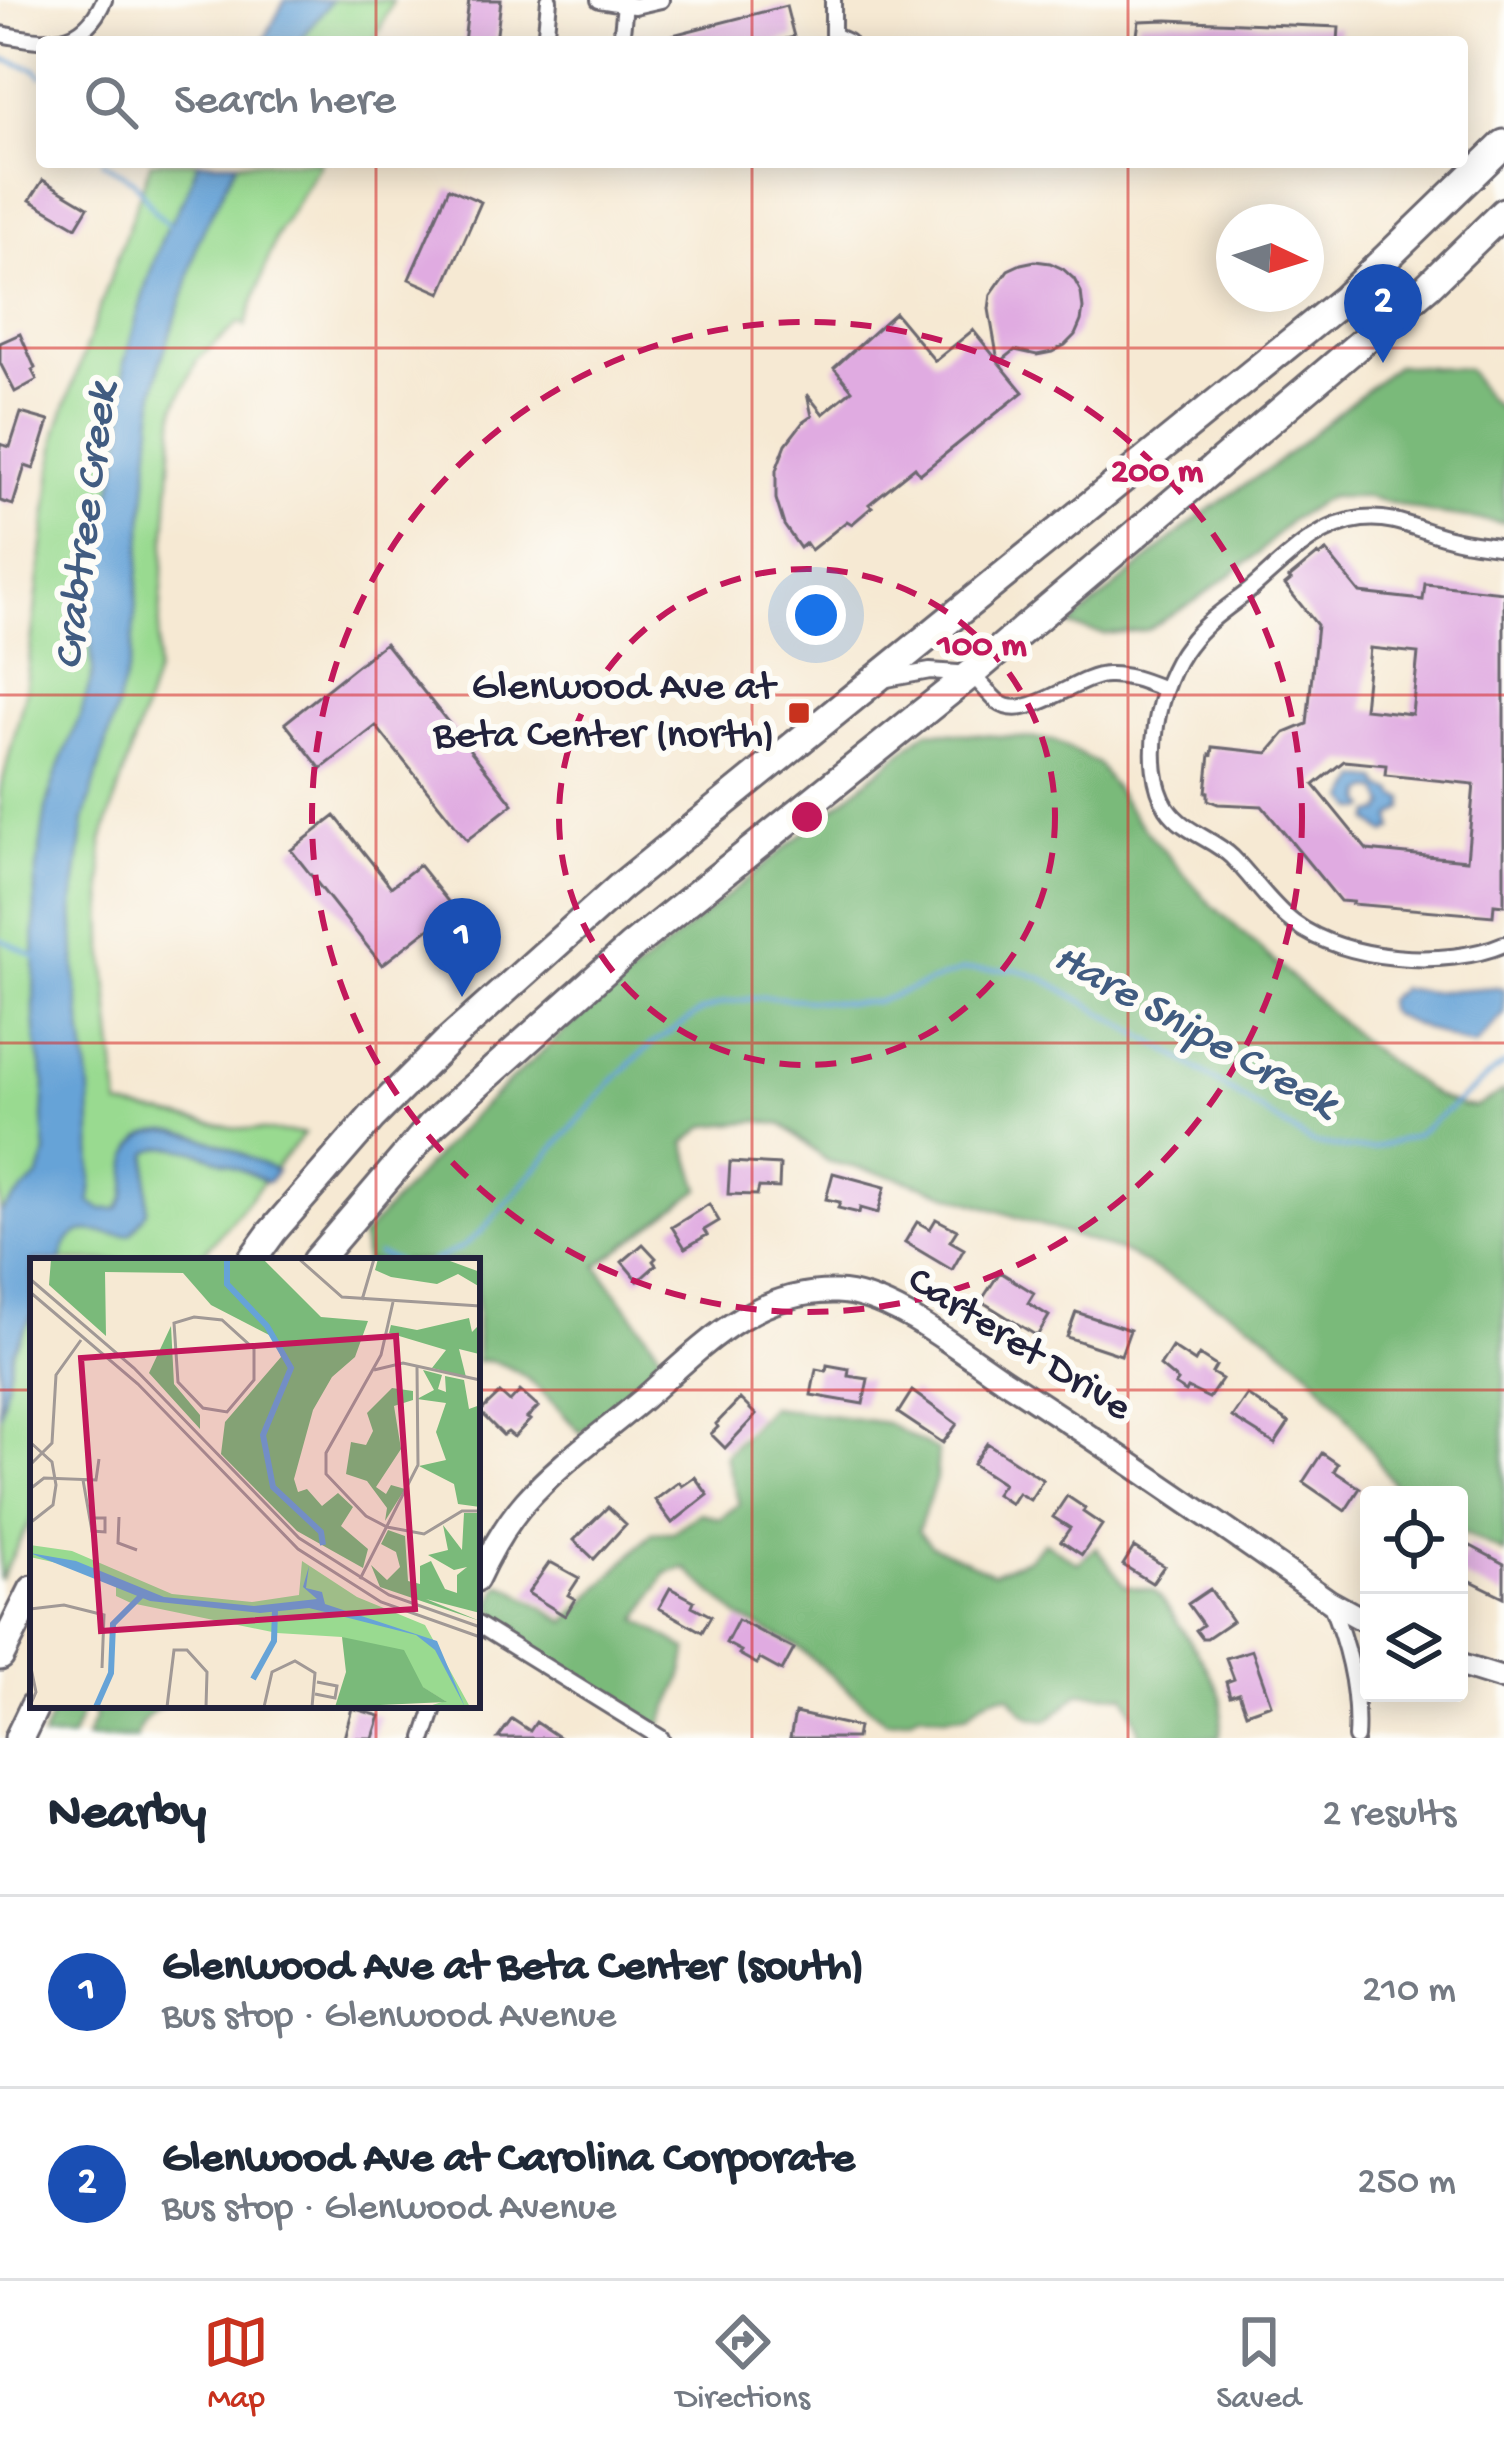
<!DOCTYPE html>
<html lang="en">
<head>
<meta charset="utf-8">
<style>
	body { margin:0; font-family:"Gochi Hand",sans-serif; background:#f6f6f7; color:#1f2937 }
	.controls { position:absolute; right:36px; bottom:36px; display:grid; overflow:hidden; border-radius:12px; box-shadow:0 6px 30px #0003 }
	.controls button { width:108px; height:108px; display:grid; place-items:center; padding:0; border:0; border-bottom:3px solid #e0e1e3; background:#fff; color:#1f2937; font:60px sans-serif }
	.compass { position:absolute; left:1216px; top:204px; width:108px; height:108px; border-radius:50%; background:#fff; box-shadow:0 6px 30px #0003; rotate:94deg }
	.you { position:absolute; left:816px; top:615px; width:42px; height:42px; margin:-30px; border:9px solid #fff; border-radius:50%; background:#1a73e8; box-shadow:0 0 0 18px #1a73e833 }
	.badge { display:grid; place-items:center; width:78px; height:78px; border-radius:50%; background:#c8321e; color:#fff; font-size:39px; font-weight:700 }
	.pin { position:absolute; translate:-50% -99px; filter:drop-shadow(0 3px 6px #0008) }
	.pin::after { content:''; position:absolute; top:63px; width:42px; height:36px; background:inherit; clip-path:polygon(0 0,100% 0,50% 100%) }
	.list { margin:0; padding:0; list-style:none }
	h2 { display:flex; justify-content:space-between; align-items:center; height:156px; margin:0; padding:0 48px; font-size:51px }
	h2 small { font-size:39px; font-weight:400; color:#747a83 }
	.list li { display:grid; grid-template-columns:78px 1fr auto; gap:36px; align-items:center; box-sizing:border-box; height:192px; padding:0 48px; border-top:3px solid #e0e1e3 }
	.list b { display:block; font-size:45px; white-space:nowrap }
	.list p { margin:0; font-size:39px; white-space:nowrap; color:#747a83 }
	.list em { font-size:39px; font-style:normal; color:#747a83 }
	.icon { flex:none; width:66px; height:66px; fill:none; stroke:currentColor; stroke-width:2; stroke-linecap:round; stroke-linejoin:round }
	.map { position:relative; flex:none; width:1504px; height:1738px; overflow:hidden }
	.search { position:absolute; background:#fff; box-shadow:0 6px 30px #0003; left:36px; right:36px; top:36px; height:132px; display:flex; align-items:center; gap:30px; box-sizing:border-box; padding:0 42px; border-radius:12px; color:#747a83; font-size:45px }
	.sheet { height:540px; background:#fff }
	nav { display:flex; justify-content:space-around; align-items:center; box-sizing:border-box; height:168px; border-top:3px solid #e0e1e3; background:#fff; font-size:33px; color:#747a83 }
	nav a { display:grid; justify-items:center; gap:6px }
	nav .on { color:#c8321e }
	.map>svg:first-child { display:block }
</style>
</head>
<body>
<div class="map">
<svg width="1504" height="1738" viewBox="0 0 1504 1738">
	<rect width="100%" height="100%" fill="#fdfcf7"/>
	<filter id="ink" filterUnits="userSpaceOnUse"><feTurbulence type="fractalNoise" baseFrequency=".00833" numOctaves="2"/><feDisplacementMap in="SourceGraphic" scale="24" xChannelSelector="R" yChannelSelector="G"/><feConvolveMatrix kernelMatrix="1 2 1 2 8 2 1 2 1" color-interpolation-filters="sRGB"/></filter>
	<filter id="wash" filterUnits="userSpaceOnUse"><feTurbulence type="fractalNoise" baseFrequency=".004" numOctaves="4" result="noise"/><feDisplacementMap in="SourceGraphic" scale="48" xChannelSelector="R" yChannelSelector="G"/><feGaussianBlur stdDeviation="2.7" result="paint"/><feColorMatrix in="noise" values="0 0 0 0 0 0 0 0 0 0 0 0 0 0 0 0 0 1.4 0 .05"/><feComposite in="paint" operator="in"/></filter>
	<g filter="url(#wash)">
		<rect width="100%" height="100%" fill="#f6e9d3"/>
		<!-- green -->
		<path fill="#99da90" stroke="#5e7e66" stroke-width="3" d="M321,0H393L374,42H297Z
			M151,162H321L276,237L245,326L240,322L197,360L175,407L156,673L102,841L104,947L119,1106L234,1128L304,1134L197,1261H33V1516L0,1580V792L25,693L57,430Z"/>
		<!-- forest -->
		<path fill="#7aba7a" stroke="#4e6e5a" stroke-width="3" d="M1397,365L1467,369L1488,399L1504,413V523L1431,513L1367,497H1329L1290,520L1257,555L1195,601L1147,630L1104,634L1069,626L1198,517L1270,468Z
			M927,731L1053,740L1098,764L1135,818L1209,902L1369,1048L1436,1096L1461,1106L1476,1107L1504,1091V1553L1459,1530V1495H1401L1341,1408L1308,1369L1256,1326L1128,1254L896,1177L827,1161L783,1125L760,1121L706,1126L685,1143L700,1189L597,1266L665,1359L581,1433C553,1405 520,1357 477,1361V1261H365L362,1237L471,1117L570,1026Z
			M770,1407L886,1423L938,1451L936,1479L918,1531L931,1545L993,1573L1029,1558L1044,1542L1078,1563L1096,1547L1125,1586C1134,1588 1147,1588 1154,1591C1162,1595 1219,1685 1221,1697C1224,1708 1220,1724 1220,1736L1218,1738H1139L1138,1727L1125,1695L1080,1693L1048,1720C1027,1719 1022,1713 1010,1696C992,1693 980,1702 967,1715L944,1717L919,1713L911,1718L886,1722L797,1646L739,1617L685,1568L666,1573L638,1620L688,1650L681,1681L660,1727L500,1630L492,1603L500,1584L513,1589L566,1622L652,1533L673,1532L700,1513L720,1519L739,1504L725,1455Z
			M56,1705H88L84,1708L72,1738H42Z
			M92,1705H164C152,1710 138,1724 137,1738H86L95,1718Z"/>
		<!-- water -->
		<path fill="#66a3d7" stroke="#446289" stroke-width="3" d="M285,0H332L299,42H263Z
			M198,162H237L198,241L186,288L161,360L155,391L131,658L84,820L73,906L76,980L90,1090L92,1178L90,1202L101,1209H117C132,1193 123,1174 130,1155C150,1099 244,1157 277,1171L268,1182C238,1170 176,1133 148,1153L147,1211L131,1234C98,1238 70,1214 61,1261H33V1313L13,1351L0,1416V1213L39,1176L46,1153L43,1118L45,1084L36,1042L34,1014L35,883L46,809L55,777L81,713L93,673L86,570L102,529L117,468L124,429V364L146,285L163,236L187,192Z
			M1360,778L1378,780L1383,788L1394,791L1397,796L1405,799L1404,808L1392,817L1393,829L1386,833L1370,821L1372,814L1382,812L1386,805L1380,791L1372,789L1365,793L1364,802L1368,807L1365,810L1356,809L1347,799Z
			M1497,987L1504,989V1014L1474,1046C1464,1044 1391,1017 1388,1011C1386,1008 1387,1004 1386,1000L1400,988L1429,992Z"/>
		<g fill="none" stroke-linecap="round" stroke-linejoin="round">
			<!-- stream -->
			<path stroke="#66a3d7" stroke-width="4.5" d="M0,58L35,69L42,76
				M103,162L134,181L156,213L172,228
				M0,939L38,958
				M378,1254L397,1261
				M432,1261L461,1248L480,1233L618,1075L652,1044L700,1012L723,1003L763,997L850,1003L876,1002L963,970L1016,969L1044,979L1175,1055L1312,1143L1350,1149H1371L1416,1135L1504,1064"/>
		</g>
		<g id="blocks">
			<!-- building -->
			<path fill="#e0abe1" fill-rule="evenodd" d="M469,0H501L496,42H464Z
				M786,6L794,37L775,42H665V37Z
				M1167,20L1339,27L1338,42H1136L1139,21Z
				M43,180L88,207L76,227L30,200Z
				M449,188L481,202L441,293L409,279Z
				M1035,261L1050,263L1063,269L1074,279L1081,292L1083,309L1081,321L1075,335L1065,345L1052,352L1037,355L1015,350L999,363L1023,392L920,474L915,467L869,504L872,507L852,524L847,521L811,550L806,543L800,548L784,525L776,499V470L786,444L803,422L812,416L807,394L823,414L852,390L834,368L895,313L935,361L973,330L998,361L989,309L991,294L1008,270L1021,264Z
				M20,334L35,368L32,370L37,380L15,392L0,363V343Z
				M21,413L49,421L34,469L25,466L13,505L0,501V444L10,447Z
				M1326,551L1360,593L1423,600L1425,584L1504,592V905L1494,904L1493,916L1352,904L1353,902L1340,901L1262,806L1218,804L1208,800V792H1206L1210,754L1212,755L1213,747L1268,753L1285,733L1307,724L1317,625L1285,585L1291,580L1289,578L1318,554L1320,556ZM1370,648L1418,653L1412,714L1364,709ZM1344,761L1386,765L1385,775L1474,784L1467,860L1367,850L1314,785Z
				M385,643L513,804L467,840L376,726L321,769L285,723Z
				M335,816L391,887L419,865L454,909L382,965L291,850Z
				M730,1162L780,1165L779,1188L759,1187L757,1195L728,1194Z
				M833,1173L885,1187L878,1213L860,1208L859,1213L838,1208L840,1202L826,1199Z
				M709,1204L719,1221L704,1230L707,1235L685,1248L672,1227Z
				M936,1219L957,1230L950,1241L964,1249L952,1270L905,1242L917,1222L930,1229Z
				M643,1244L656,1258L653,1261L656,1265L638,1281L622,1262Z
				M1000,1272L1034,1293L1028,1303L1049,1316L1037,1336L981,1301Z
				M1076,1312L1130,1330L1121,1355L1067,1337Z
				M1172,1347L1195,1362L1199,1355L1216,1366L1212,1373L1222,1379L1209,1398L1188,1388L1186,1392L1175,1385L1178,1381L1160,1366Z
				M827,1365L849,1369L848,1376L868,1379L863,1404L811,1395L816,1369L826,1371Z
				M520,1391L538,1407L527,1418L530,1420L514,1437L508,1432L503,1435L480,1412L500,1393L510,1402Z
				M912,1391L957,1424L943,1443L898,1413Z
				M1247,1395L1289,1423L1275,1444L1232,1417Z
				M740,1399L756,1415L725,1448L711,1434L718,1427L716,1424Z
				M987,1443L1043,1480L1030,1500L1018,1493L1011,1504L996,1494L1003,1484L973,1464Z
				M1322,1453L1338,1464L1334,1471L1360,1488L1345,1511L1303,1482Z
				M695,1477L708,1495L672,1523L655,1500L679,1482L682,1486Z
				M1067,1496L1085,1508L1083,1512L1102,1525L1082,1555L1061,1541L1070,1528L1053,1517Z
				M608,1507L626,1524L594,1559L574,1540Z
				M1469,1545L1504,1564V1597L1459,1575V1564Z
				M1134,1547L1164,1566L1152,1583L1123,1565Z
				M549,1563H552L579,1578L568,1595L575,1599L565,1616L528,1593Z
				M670,1588L694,1601L692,1606L711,1616L702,1632L659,1608Z
				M1210,1589L1232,1621L1207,1638H1202L1196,1630L1203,1625L1188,1604Z
				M738,1620L794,1649L782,1671L760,1659L757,1664L739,1654L741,1651L726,1643Z
				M1252,1650L1271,1704L1246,1713L1239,1693L1230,1696L1226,1682L1234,1679L1226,1658Z
				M352,1708L380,1716L373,1738H344Z
				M795,1713L858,1727L856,1738H790Z
				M512,1719L530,1731L536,1722L560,1738H498Z"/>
		</g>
	</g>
	<g filter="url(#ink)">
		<use href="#blocks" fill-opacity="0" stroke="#6c6870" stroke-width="3"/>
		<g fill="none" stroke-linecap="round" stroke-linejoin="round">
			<!-- street casing -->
			<g stroke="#6c6870" stroke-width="20">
				<path id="street" d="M599,0L635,6L661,0
					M833,0V35L848,42
					M0,34C47,43 82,50 104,0
					M545,42L549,0
					M621,42L625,4
					M1504,547C1486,544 1467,543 1450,538C1419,531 1395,515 1362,519C1316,524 1283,562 1249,591C1227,608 1205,622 1188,645C1158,683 1140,765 1167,808C1183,832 1212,838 1232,857C1253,878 1270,905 1294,923C1345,961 1446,969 1504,944
					M887,679L930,671L971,674C980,682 989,694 998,702C1026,724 1076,676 1107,675C1128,674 1146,682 1164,689
					M1330,1603C1348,1646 1359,1691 1356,1738
					M477,1624L661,1738
					M424,1738L435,1705"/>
			</g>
			<!-- secondary casing -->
			<g stroke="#6c6870" stroke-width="27">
				<path id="secondary" d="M477,1580C490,1552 505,1525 525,1502C558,1464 603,1433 642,1400C700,1349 752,1290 836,1292C890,1293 959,1350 1004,1380C1114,1451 1222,1526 1329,1601L1369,1623
					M1459,1665L1504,1679"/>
			</g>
			<!-- highway casing -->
			<g stroke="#6c6870" stroke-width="33">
				<path id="highway" d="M251,1261L272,1232L372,1117L448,1041L621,886L1344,299L1504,144
					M316,1261L432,1125L631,947L971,674L1428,286L1504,212
					M0,1656L33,1590
					M19,1738L35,1705"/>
			</g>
			<!-- street -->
			<use href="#street" stroke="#fff" stroke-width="14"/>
			<!-- secondary -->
			<use href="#secondary" stroke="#fff" stroke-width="21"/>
			<!-- highway -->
			<use href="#highway" stroke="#fff" stroke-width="27"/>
		</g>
	</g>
	<!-- grid -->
	<path fill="none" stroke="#d62828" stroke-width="3" stroke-opacity="0.55" d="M376,0V42M752,0V42M1128,0V42M376,162V1261M752,162V1738M1128,162V1738M0,348H1504M0,695H1504M0,1043H1504M0,1390H33M477,1390H1504M376,1705V1738"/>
	<!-- distance rings -->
	<g fill="none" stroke="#c2185b" stroke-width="6" stroke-dasharray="21 15">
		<circle cx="807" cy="817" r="248"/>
		<circle cx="807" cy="817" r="495"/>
	</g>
	<!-- markers -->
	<rect fill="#c8321e" stroke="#fdfcf7" stroke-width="4.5" x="787" y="701" width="24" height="24" rx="6"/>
	<g text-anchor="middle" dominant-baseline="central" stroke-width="12" stroke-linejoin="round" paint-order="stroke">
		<!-- poi labels -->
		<g font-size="42" fill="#22223b" stroke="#fdfcf7" text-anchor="end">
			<text x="775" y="689">Glenwood Ave at<tspan x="775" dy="48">Beta Center (north)</tspan></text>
		</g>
		<!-- street labels -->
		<g font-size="42" fill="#22223b" stroke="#fdfcf7">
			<text transform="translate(1018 1346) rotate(32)">Carteret Drive</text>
		</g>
		<!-- water labels -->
		<g font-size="45" font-style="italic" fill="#415c81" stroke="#fdfcf7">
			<text transform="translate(88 527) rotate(-83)">Crabtree Creek</text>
			<text transform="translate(1194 1033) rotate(29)">Hare Snipe Creek</text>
		</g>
	</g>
	<!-- overview -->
	<g transform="translate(30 1258)">
		<rect width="450" height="450" fill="#f6e9d3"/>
		<path d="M0,287L42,293L142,336L222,344L269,337L272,303L327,339L395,367L440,449H396L415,443L312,379L247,375L101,345L86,338V324L63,313L0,299Z" fill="#99da90"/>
		<path d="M21,1H233L291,59L338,63L325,99L302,119L283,152L264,221L268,234L277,231L292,248L308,235L323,249L311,268L338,291L333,310L267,273L191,196L195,164L251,99L245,80L181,47L153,15L75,14L76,78L19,27ZM348,1L420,3L450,14V29L428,16L407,26L361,19L345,12ZM439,60L442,74L450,66V88L449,96L429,91L436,119L402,110L416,92L359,75L361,67L387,72ZM141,68L144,126L170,157V171L119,115ZM393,112L412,117L408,131L416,134L415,118L434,122L439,151L450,147V249L428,246L424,226L389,208L416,202L406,174L416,145L387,141L404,132ZM362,130L383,133V142L364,148L371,191L346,229L356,236L361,227L375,231L355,263L357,250L337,223L316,216L321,184L336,187L343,173L337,155ZM434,255H450V355L396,341L450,363L350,329L341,307L357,322L370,309L366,294L351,286L358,272L375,278L378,323L390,326V308L401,303L415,331L427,335V317L437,309L424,312L398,297L418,292L413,267L432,292ZM312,379L374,392L393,429L417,444L305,449L316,414Z" fill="#7aba7a"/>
		<path d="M0,295L46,303L134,339L224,348L287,341L273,329L279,308L276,330L292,334L295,346L407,383L435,449L405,392L386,377L279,350L230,355L120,343Z" fill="#66a3d7"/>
		<path fill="none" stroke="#66a3d7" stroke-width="6" d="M197,1V26L237,68L261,110L233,177L243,229L291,274L293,287M223,421L244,383L245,351M66,449L81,415L83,366L111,338"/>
		<path fill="none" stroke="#a19996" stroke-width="3" d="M269,1L312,39L450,48M0,21L104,110L269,280L359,337L450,369M0,34L108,126L268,291L351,344L450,379M332,42L344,1M363,44L351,97L296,195V216L336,258L357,269L394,276L432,253H450M164,59L192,62L224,91V122L197,154L173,150L148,124L144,65ZM344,112L373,105L450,122M0,184L22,204L26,227L23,247L0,265M0,207L22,185L26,117L51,82M53,222L62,273L75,274V260H63M0,231L14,220L66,222L69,201M89,259L88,285L107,292M330,321L388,207L387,109M0,351L34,347L74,357L72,410M0,405L6,434L0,448M285,436L305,440L307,428L287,424M137,449L144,392H157L177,414L176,449M234,449L242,414L265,403L285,415L282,449"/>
		<path fill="#c2185b" fill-opacity="0.15" stroke="#c2185b" stroke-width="6" d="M366,78L385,351L71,373L51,100Z"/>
		<rect width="450" height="450" fill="none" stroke="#22223b" stroke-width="6"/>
	</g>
	<circle cx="807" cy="817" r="18" fill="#c2185b" stroke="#fdfcf7" stroke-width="6"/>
	<g font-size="36" text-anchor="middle" font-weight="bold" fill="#c2185b" stroke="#fdfcf7" stroke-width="12" stroke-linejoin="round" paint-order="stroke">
		<text x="1157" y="480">200 m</text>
		<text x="982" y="654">100 m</text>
	</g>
</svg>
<div class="controls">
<button><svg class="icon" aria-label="locate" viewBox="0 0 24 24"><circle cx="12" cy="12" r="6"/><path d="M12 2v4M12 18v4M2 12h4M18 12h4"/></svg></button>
<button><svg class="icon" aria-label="layers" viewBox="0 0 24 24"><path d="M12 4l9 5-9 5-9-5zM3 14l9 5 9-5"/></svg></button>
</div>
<svg class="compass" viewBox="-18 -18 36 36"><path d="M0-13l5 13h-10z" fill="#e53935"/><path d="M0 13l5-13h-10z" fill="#747a83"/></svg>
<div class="you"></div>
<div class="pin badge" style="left:462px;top:997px;background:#1a4fb4">1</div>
<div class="pin badge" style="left:1383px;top:363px;background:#1a4fb4">2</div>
<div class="search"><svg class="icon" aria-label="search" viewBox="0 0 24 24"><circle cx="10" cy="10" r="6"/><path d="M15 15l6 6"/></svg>Search here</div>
</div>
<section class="sheet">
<h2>Nearby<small>2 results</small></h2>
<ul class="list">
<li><span class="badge" style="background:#1a4fb4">1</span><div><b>Glenwood Ave at Beta Center (south)</b><p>Bus stop · Glenwood Avenue</p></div><em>210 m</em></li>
<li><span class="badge" style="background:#1a4fb4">2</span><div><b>Glenwood Ave at Carolina Corporate</b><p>Bus stop · Glenwood Avenue</p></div><em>250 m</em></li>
</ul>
</section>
<nav>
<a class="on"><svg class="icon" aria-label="map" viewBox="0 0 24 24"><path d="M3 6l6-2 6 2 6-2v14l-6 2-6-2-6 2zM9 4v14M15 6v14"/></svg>Map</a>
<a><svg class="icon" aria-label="directions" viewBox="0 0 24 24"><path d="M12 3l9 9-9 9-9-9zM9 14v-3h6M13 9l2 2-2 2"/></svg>Directions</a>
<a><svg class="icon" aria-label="saved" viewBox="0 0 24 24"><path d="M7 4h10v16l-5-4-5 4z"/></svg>Saved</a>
</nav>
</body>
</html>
